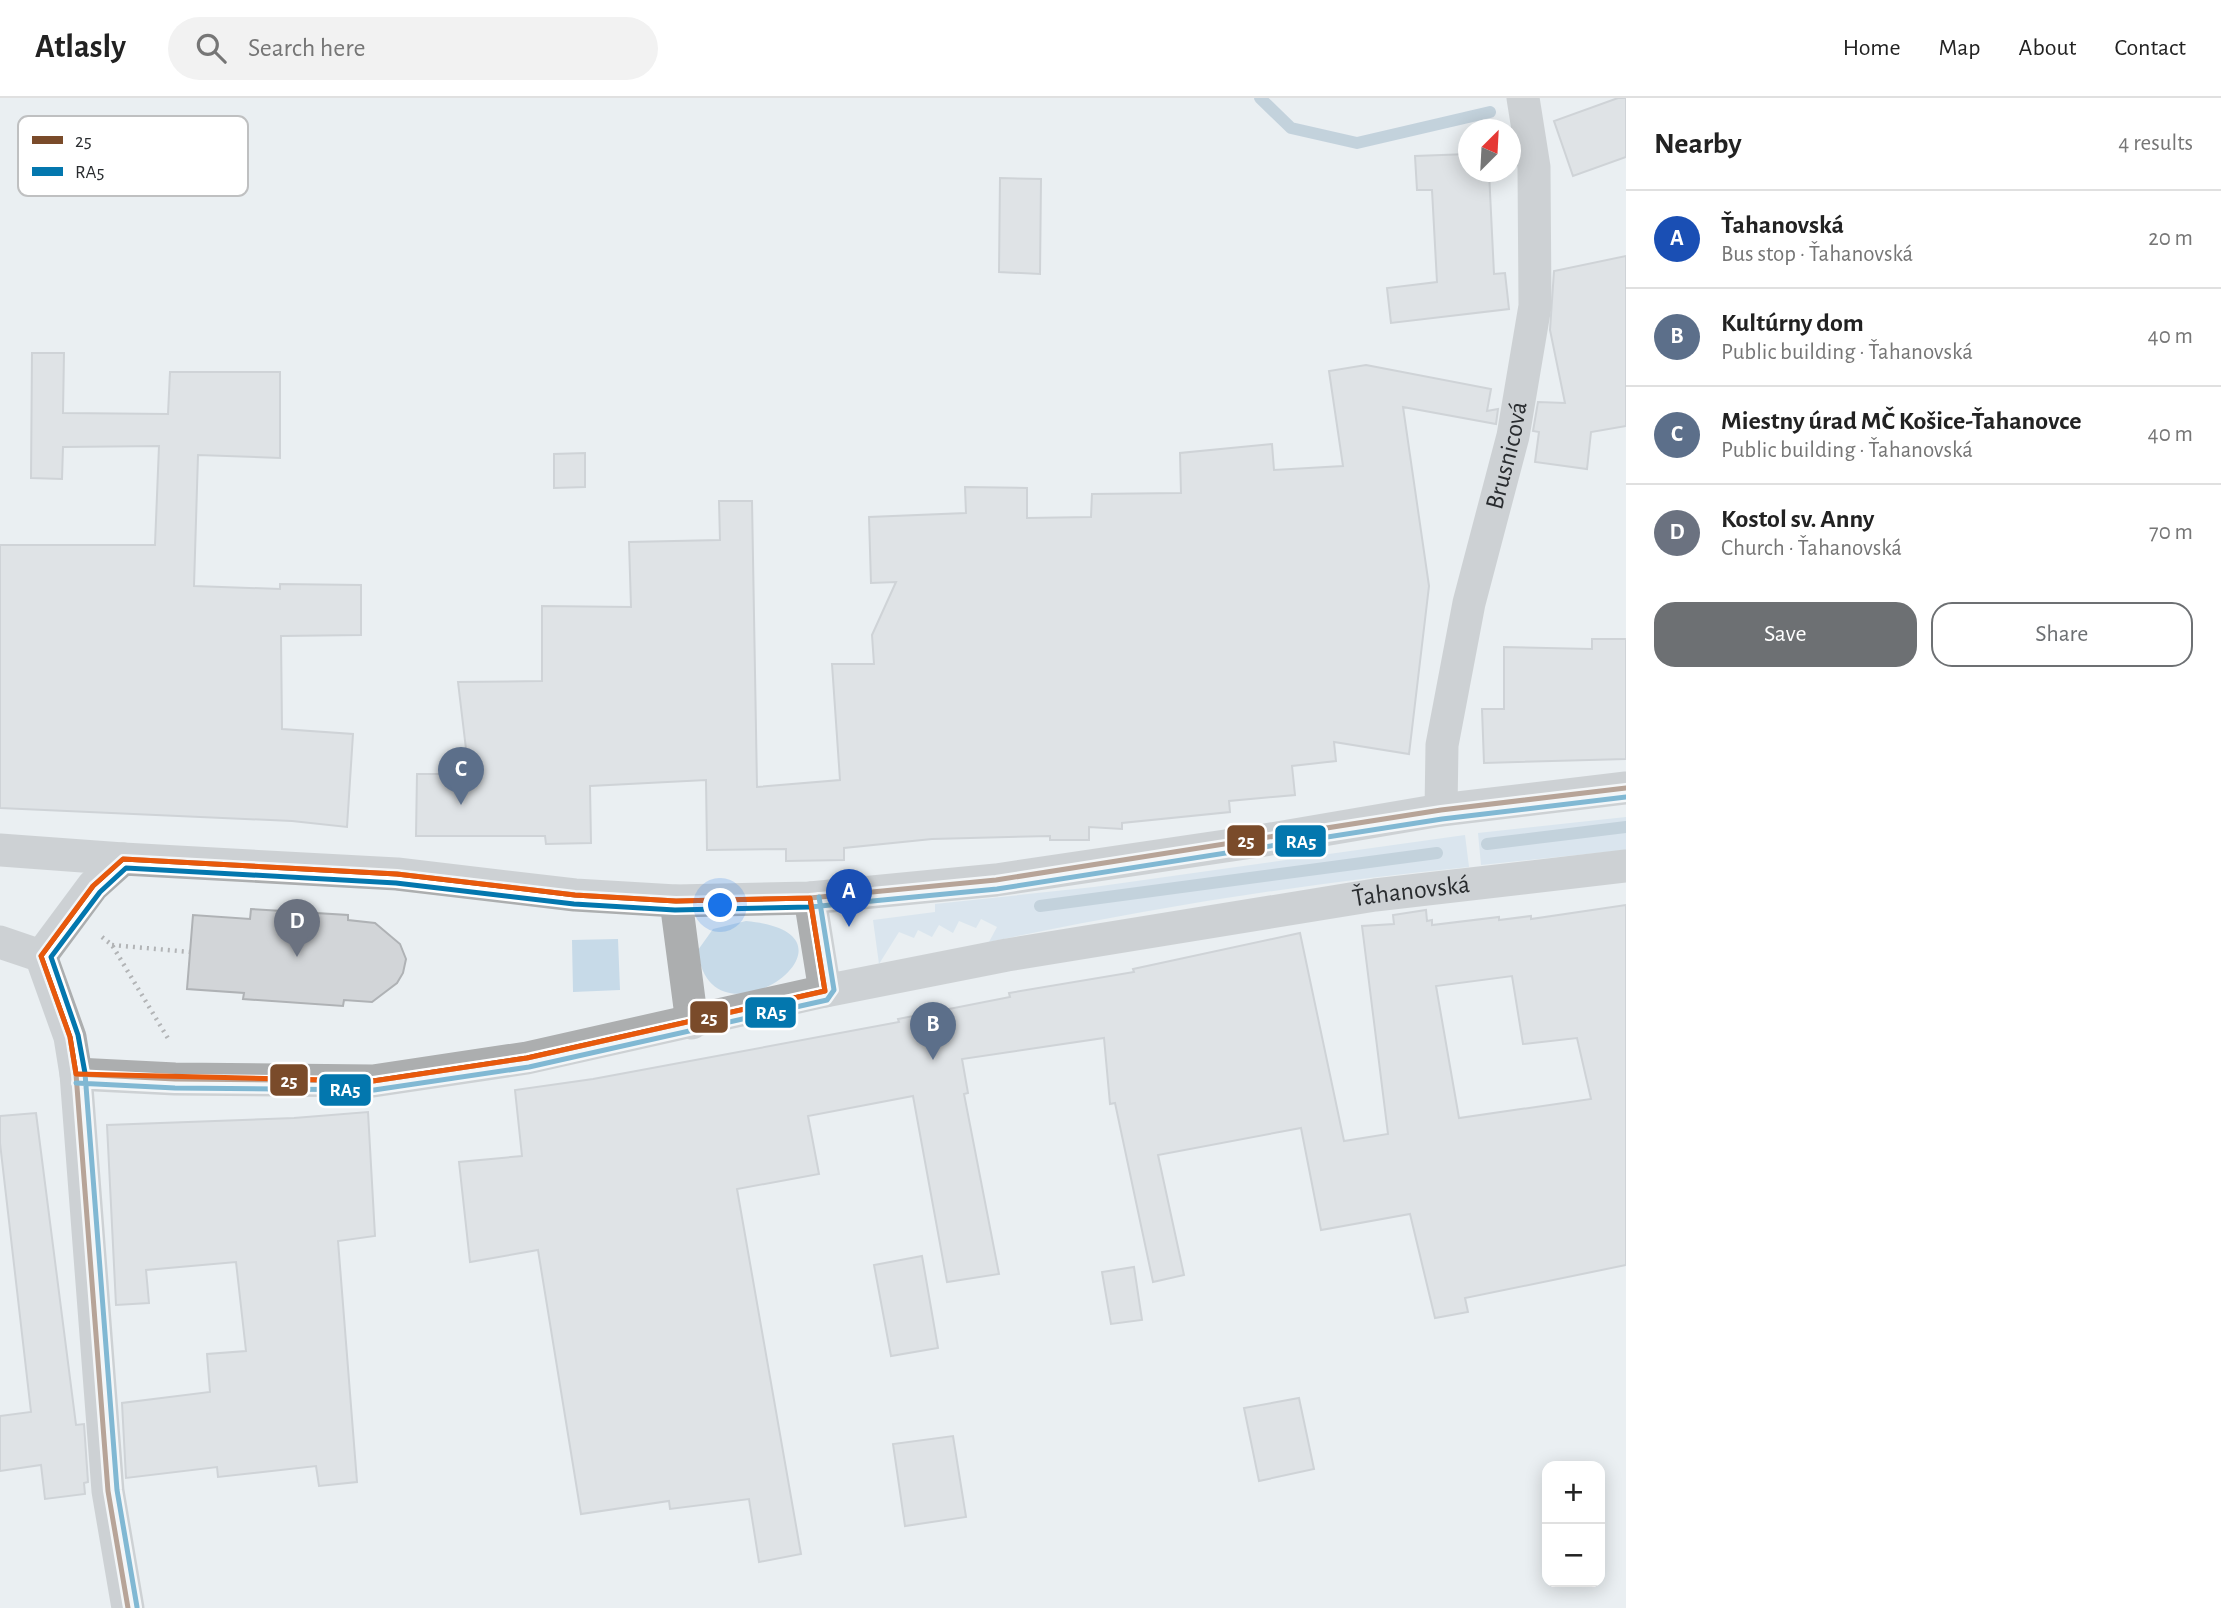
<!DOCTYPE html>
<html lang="en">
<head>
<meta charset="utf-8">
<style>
	body { margin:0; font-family:"Alegreya Sans",sans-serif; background:#f2f2f2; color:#222 }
	.controls { position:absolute; right:21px; bottom:21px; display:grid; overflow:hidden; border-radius:14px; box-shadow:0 4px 18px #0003 }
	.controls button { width:63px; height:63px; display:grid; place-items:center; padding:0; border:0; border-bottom:2px solid #e0e0e0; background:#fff; color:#222; font:35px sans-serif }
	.compass { position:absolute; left:1458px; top:21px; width:63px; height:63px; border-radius:50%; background:#fff; box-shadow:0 4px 18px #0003; rotate:24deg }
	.you { position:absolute; left:721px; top:808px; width:24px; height:24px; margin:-18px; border:5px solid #fff; border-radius:50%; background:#1a73e8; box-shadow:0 0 0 10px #1a73e833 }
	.badge { display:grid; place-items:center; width:46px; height:46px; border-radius:50%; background:#6d7073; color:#fff; font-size:23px; font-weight:700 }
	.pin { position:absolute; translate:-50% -58px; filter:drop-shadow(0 2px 4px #0008) }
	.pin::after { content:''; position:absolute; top:37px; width:24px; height:21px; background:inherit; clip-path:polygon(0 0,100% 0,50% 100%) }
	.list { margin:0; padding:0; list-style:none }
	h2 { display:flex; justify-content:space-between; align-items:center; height:91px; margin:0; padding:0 28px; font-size:30px }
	h2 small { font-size:23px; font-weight:400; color:#767676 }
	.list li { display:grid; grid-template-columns:46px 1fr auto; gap:21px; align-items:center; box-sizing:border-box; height:98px; padding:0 28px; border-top:2px solid #e0e0e0 }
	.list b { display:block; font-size:26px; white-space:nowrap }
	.list p { margin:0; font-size:23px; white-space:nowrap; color:#767676 }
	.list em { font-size:23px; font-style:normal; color:#767676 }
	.actions { display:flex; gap:14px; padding:21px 28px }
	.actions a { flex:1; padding:16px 0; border:2px solid #6d7073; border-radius:21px; text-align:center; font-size:24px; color:#6d7073 }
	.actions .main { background:#6d7073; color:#fff }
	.icon { flex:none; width:38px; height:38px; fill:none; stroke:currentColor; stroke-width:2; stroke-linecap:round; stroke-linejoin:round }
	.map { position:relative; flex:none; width:1626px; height:1510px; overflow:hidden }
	header { display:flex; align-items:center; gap:42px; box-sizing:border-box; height:98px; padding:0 35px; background:#fff; border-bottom:2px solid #e0e0e0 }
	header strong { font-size:33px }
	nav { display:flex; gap:38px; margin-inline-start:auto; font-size:24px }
	.search { width:490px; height:63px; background:#f2f2f2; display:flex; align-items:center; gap:18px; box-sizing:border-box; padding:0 24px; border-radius:38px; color:#767676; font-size:26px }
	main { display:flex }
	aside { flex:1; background:#fff }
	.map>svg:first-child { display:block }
</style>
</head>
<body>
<header>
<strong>Atlasly</strong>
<div class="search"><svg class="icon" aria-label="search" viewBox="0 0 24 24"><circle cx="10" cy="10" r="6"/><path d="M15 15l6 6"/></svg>Search here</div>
<nav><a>Home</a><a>Map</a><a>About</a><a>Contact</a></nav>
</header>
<main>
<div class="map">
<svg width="1626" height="1510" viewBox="0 0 1626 1510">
	<rect width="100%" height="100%" fill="#eaeff2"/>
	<!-- green -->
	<path fill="#c7dae8" d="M1626,719V752L1481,767L1478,735Z
		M1465,737L1469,769C1307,785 1149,810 989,844L997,829L981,821L976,830L959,823L953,835L939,827L932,839L918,832L914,840L899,834L879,866L873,822L935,814V806L1094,789Z
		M746,823C884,836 708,960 698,852L713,831Z
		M618,841L620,892L573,894L572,842Z"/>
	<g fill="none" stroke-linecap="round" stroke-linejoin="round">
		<!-- stream -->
		<path stroke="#96afc2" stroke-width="12" d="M1260,0L1291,30L1357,45L1490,14
			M1487,746L1626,729
			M1040,808L1437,755"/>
	</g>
	<!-- building -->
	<path fill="#d2d5d8" stroke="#afb2b5" stroke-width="2" fill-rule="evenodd" d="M1618,0H1626V59L1573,78L1554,23Z
		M1468,56V74H1489L1494,176L1505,175L1509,211L1391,225L1387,190L1437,184L1432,92H1417L1415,58Z
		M1000,80L1041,81L1040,176L999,174Z
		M1626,158V328L1591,334L1587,371L1535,364L1539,334L1533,333L1538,304L1565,305L1550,232L1554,173Z
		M32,255H64L63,315L168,316L170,274H280V360L198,357L194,488L280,491V486L361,487V537L281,538L282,631L353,636L347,729L292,723L0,710V447H155L159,348L63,349L62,381L31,380Z
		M1366,267L1491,291L1487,313L1498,311L1496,326L1403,309L1429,488L1409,656L1334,644L1336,663L1292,668L1295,697L1229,703L1230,714L1122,725V731L1089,729V742H1050V738L932,741L844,750V762L786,763V751L707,752L706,682L590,688L591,745L546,746L545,738H416L417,676H469L458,584L542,583V508L631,509L629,444L720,442L719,403H752L757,689L840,682L832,566H874L872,537L896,484L871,485L869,419L966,415L965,389L1027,390V420L1091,419L1092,396L1181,395L1180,355L1272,346L1274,372L1343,368L1329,273Z
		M585,355V389L554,390V356Z
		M1592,541H1626V661L1484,665L1482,611H1504V549L1592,551Z
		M1626,807V1167L1465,1200L1468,1214L1435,1220L1410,1116L1321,1132L1301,1030L1158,1057L1184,1177L1153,1184L1115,1005L1110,1006L1104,940L962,961L968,995L964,996L999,1176L947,1184L913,998L808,1018L819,1076L737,1091L801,1456L759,1464L749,1401L670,1411L669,1403L581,1416L538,1152L470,1164L459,1064L522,1058L515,992L593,981L899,924L898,921L1010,899L1009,895L1134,874L1133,871L1300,835L1344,1043L1388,1036L1362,828L1394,826L1393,817L1426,812L1427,823L1432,822V827L1499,819V822L1531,818V821ZM1512,878L1523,946L1577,940L1591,1001L1459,1020L1436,888Z
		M251,811L348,817V822L375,825L400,846L406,861L403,875L397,885L372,904L344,902L343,908L243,901L244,895L187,891L193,817L250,821Z
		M368,1014L375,1138L338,1143L357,1384L319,1388L316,1368L218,1379L217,1369L126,1380L122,1305L210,1294L207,1256L246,1253L236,1164L146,1172L149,1205L116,1207L107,1027L294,1020Z
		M36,1015L76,1327L84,1326L88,1384L84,1385L85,1396L45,1401L41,1367L0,1373V1318L31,1314L0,1045V1018Z
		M922,1158L938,1250L891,1258L874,1167Z
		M1134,1169L1142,1222L1111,1226L1102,1174Z
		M1299,1300L1314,1371L1259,1383L1244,1310Z
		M953,1338L966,1419L905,1428L893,1346Z"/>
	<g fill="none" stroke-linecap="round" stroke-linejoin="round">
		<!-- path -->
		<path stroke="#b2b4b6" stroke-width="4.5" stroke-dasharray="2 5" stroke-linecap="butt" d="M102,839L112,847L169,942
			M112,847L190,854"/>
		<!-- minor -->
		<g stroke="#acaeaf" stroke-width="33">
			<path id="s1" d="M1441,712L1442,647L1469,505L1513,338L1535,208L1534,69L1523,0"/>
			<path d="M0,752L123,761"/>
			<path d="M810,800L825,893"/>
			<path d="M676,803L692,925"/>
			<path d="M0,844L41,858L70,939L76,976L108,1393L128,1510"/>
			<path d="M41,858L93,788L123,761L397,776L575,797L676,803L810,800L996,782L1259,743L1441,712L1626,690"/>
			<path id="s2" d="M76,976L175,981L373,983L527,960L825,893L1007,857L1375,797L1626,768"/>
		</g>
		<!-- bus-1 casing -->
		<g stroke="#fff" stroke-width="10">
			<path id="bus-1" d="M76,976L175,981L373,983L527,960L825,893L810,800
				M128,1510L108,1393L76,976L70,939L41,858L93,788L123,761L397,776L575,797L676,803L810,800L996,782L1441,712L1626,690"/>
		</g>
		<!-- bus-2 casing -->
		<g stroke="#fff" stroke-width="10">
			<path id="bus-2" d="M76,985L175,990L374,992L529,969L827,902L834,892L819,799
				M137,1509L117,1392L85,975L78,937L51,859L100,794L126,770L396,785L574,806L675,812L810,809L997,791L1442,721L1626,699"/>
		</g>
		<!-- bus-1 -->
		<use href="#bus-1" stroke="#7a4b2a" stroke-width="5"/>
		<!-- bus-2 -->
		<use href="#bus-2" stroke="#0377ae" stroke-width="5"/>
	</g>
	<!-- marked area -->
	<path d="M0 0H1626V1510H0ZM123,761L397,776L575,797L676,803L810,800L825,893L527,960L373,983L76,976L70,939L41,858L93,788Z" fill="#eaeff2" fill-opacity=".55" fill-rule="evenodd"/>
	<path fill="none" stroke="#e8590c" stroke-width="5" stroke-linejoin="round" d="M123,761L397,776L575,797L676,803L810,800L825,893L527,960L373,983L76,976L70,939L41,858L93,788Z"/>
	<g text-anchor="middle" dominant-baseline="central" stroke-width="6" stroke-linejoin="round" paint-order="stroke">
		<!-- street labels -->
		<g font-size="26" fill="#292c2f" stroke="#fff">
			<text stroke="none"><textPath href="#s1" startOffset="362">Brusnicová</textPath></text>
			<text stroke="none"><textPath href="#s2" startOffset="1353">Ťahanovská</textPath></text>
		</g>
	</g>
	<!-- legend -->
	<rect x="18" y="18" width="230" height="80" rx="10" fill="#fff" stroke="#bfc0c1" stroke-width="2"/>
	<rect x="32" y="38" width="31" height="8" fill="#7a4b2a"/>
	<rect x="32" y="69" width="31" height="9" fill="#0377ae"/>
	<g font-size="19" fill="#292c2f">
		<text x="75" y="49">25</text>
		<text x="75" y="80">RA5</text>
	</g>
	<g stroke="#fff" stroke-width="2.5">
		<rect x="1226" y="726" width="40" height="33" rx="7" fill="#7a4b2a"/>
		<rect x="1274" y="726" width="53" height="34" rx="7" fill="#0377ae"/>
		<rect x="744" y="898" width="53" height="33" rx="7" fill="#0377ae"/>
		<rect x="689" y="902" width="40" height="34" rx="7" fill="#7a4b2a"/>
		<rect x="269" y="965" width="40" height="34" rx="7" fill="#7a4b2a"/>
		<rect x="318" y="975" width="54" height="34" rx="7" fill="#0377ae"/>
	</g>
	<g font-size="19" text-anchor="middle" font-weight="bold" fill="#fff">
		<text x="1246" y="749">25</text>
		<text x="1301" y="750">RA5</text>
		<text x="771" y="921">RA5</text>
		<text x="709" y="926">25</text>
		<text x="289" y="989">25</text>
		<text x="345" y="998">RA5</text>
	</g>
</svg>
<div class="controls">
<button>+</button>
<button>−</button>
</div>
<svg class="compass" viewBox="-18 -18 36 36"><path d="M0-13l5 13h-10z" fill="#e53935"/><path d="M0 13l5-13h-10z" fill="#767676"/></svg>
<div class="you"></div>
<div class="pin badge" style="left:849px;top:829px;background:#1a4fb4">A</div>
<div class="pin badge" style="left:933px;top:962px;background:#5c6f8a">B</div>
<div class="pin badge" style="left:461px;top:707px;background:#5c6f8a">C</div>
<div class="pin badge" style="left:297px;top:859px;background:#6b7280">D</div>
</div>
<aside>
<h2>Nearby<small>4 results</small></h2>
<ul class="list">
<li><span class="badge" style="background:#1a4fb4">A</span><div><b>Ťahanovská</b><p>Bus stop · Ťahanovská</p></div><em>20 m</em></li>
<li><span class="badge" style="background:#5c6f8a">B</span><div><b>Kultúrny dom</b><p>Public building · Ťahanovská</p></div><em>40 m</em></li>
<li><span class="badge" style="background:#5c6f8a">C</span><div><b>Miestny úrad MČ Košice-Ťahanovce</b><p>Public building · Ťahanovská</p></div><em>40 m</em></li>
<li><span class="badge" style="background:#6b7280">D</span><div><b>Kostol sv. Anny</b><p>Church · Ťahanovská</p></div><em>70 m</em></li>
</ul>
<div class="actions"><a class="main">Save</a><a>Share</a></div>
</aside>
</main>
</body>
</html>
